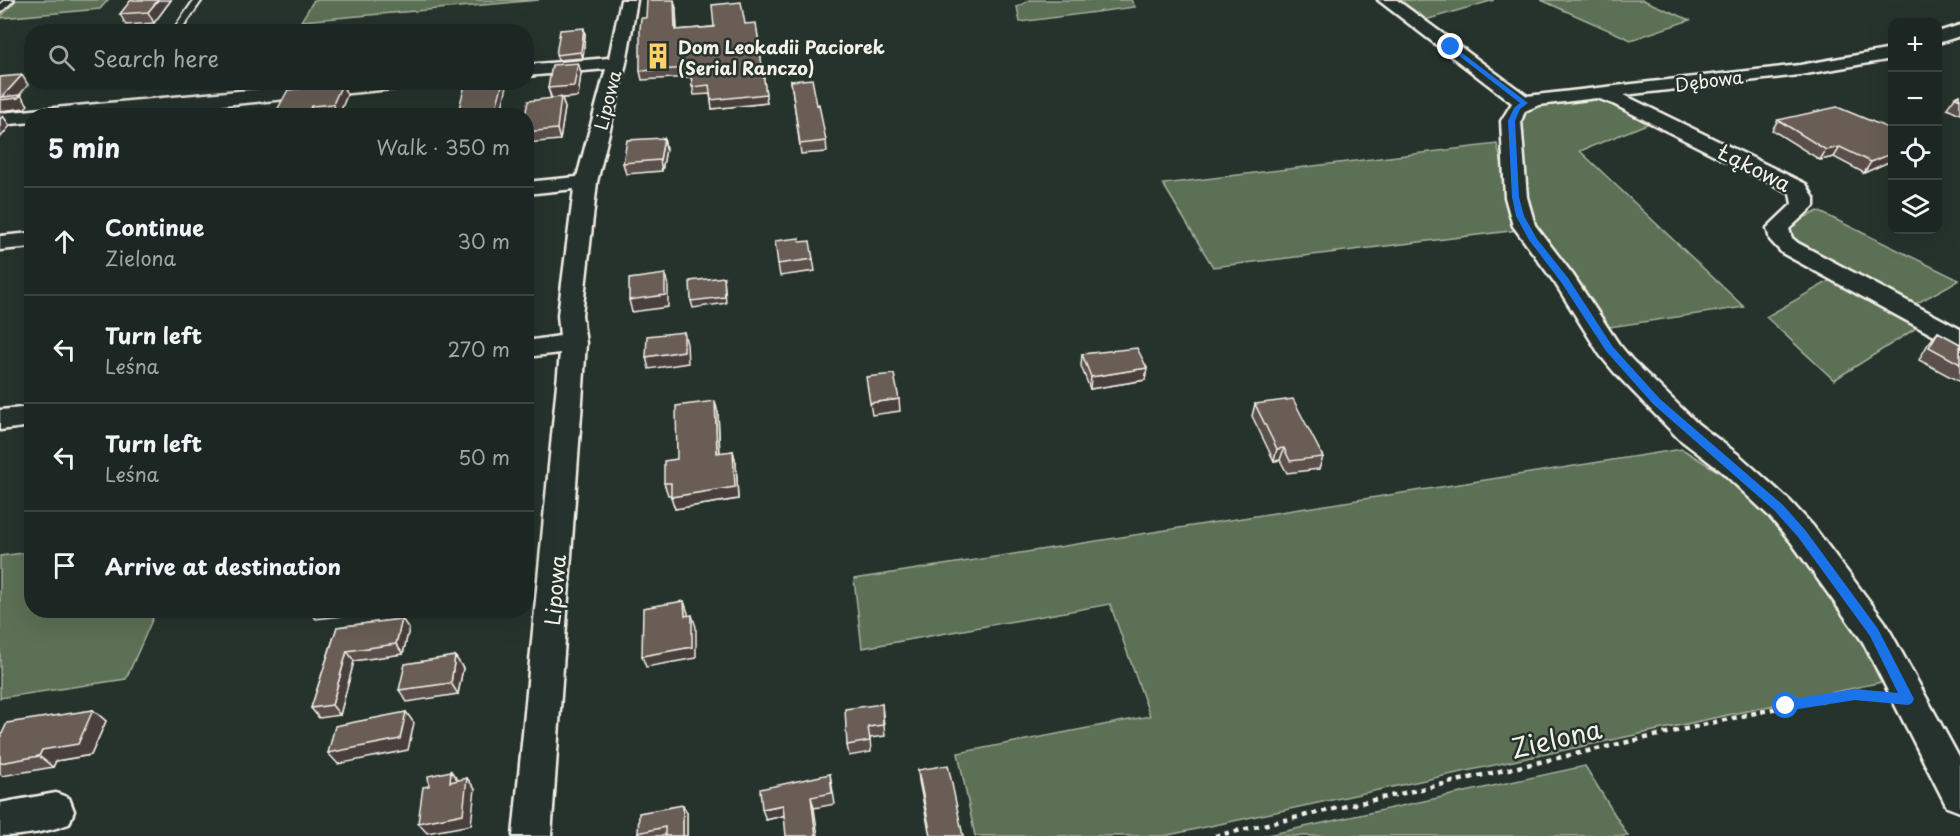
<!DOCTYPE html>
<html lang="en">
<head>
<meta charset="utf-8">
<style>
	body { margin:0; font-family:"Playpen Sans",sans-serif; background:#252e2a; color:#f1f3f6 }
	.controls { position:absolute; right:18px; top:18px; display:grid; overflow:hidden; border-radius:12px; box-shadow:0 6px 24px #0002 }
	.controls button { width:54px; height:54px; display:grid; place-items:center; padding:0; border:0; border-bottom:2px solid #3a4340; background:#1c2622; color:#f1f3f6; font:30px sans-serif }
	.stop { position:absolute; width:18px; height:18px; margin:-14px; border:4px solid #1a73e8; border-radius:50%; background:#fff }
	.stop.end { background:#1a73e8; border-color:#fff; box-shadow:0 2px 6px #0008 }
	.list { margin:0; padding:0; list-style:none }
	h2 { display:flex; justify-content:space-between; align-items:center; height:78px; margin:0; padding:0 24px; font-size:26px }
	h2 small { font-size:20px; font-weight:400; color:#a0a5a5 }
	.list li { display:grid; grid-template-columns:39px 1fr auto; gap:18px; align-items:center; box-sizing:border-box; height:108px; padding:0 24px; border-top:2px solid #3a4340 }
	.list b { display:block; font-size:22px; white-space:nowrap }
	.list p { margin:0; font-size:20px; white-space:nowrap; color:#a0a5a5 }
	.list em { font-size:20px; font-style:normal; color:#a0a5a5 }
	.icon { flex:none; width:33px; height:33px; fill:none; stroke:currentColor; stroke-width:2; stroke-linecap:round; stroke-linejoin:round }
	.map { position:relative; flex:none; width:1960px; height:836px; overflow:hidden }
	.search { position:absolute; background:#1c2622; box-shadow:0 6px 24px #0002; left:24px; top:24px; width:510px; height:66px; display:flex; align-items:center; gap:15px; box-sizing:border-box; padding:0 21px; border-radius:24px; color:#a0a5a5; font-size:22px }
	.panel { position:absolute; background:#1c2622; box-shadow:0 6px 24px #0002; left:24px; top:108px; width:510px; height:510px; border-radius:24px }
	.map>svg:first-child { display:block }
</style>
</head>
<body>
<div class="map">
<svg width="1960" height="836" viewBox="0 0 1960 836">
	<rect width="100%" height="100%" fill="#26332d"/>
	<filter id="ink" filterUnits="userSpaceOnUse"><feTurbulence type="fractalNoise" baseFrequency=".0167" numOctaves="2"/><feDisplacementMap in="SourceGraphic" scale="12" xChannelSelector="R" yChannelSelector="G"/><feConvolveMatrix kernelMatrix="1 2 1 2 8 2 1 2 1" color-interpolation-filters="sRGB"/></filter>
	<g filter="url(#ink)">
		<!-- green -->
		<path fill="#5b7054" stroke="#a8b09e" stroke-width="1.5" d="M16,0H108L100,9L0,18Z
			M314,0H539L301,21Z
			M1030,0H1131L1135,7L1020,22L1017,7Z
			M1390,0H1494L1422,21Z
			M1541,0H1643L1690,20L1631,40Z
			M1603,98L1652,122L1580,151L1744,307L1603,328L1530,226L1519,118L1534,105Z
			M1497,144L1518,230L1213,267L1163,184Z
			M1818,211L1959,280L1914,305L1788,238L1787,226Z
			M1834,278L1921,325L1834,380L1766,317Z
			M1682,449L1761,498L1834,585L1882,682L1164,836H975L958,753L1150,716L1110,604L862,648L854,579Z
			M31,552L32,610L156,611L126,679L0,698V556Z
			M1585,766L1628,836H1263Z"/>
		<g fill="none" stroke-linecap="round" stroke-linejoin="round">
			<!-- service casing -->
			<g stroke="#f4f1e8" stroke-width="4">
				<path id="service" d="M5,0H14L0,13V5Z
					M194,0H202L180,32H172Z"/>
			</g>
			<!-- minor casing -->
			<g stroke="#f4f1e8" stroke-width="5">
				<path id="minor" d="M621,0H637L626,63L597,182L582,315L586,343L582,401L551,836H513L560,353L526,357V341L560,336L558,315L574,189L526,194V182L577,177L606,69L526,76V65L609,58Z
					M1378,0H1397L1527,96L1800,65L1892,49V59L1800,75L1624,95L1806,184L1814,198V206L1789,229L1792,238L1798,243L1960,329V347L1951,345L1782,253L1770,240L1767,228L1792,204L1790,193L1613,104L1597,98L1539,105L1525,111L1521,121L1527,197L1535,225L1573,275L1618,343L1632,360L1698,424L1740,456L1789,500L1813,526L1885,622L1960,759V812L1947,807L1863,642L1791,542L1769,516L1720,470L1678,438L1614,372L1600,355L1555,283L1513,226L1505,197L1501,121L1512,103Z
					M1960,25V36L1938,43V32Z
					M337,82H411L409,86L402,88L108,116H32V122L0,125V113Z
					M32,233V247L0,250V236Z
					M32,407V426L0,430V410Z
					M56,793L69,798L74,811L69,824C47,832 23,836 0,836V803Z"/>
			</g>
			<!-- path -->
			<path stroke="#f4f1e8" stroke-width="4.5" stroke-dasharray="5 5" stroke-linecap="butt" d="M1215,836L1786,706L1855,695L1879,697"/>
			<!-- service -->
			<use href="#service" fill="#26332d" fill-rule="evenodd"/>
			<!-- minor -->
			<use href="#minor" fill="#26332d" fill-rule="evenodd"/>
		</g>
		<!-- wall -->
		<path fill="#5a504b" stroke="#f4f1e8" stroke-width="1.5" d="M171,0L154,23L126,25L120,14Z
			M676,8L677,30L745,24L767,103L712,109L710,94L694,95L691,77L642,80L640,71L646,18Z
			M585,34L583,58L558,60L556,55Z
			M578,63L581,73L578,97L562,98L565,108L560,140L526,143V116L551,98L548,88Z
			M791,81L817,105L826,141L827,152L801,154Z
			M342,84L347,95L339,115L278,116L276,112Z
			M1960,95V114L1947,108L1955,97Z
			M1778,120L1893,130V160L1864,173L1834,157L1820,160L1772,130Z
			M664,138L666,149L662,171L626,174L623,163Z
			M800,242L813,259L815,271L780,276L778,264Z
			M1938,332L1960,344V382L1919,360L1928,344Z
			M1082,354L1147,368L1145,380L1090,389L1081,366Z
			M1255,404L1323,457L1319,469L1287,473L1280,460L1274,461L1252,416Z
			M718,413L720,453L733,451L736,463L738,499L675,509L671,495H668L664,483L677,459Z
			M309,610H352L351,615L316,619Z
			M402,619L409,629L403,654L354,661L340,715L319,718L311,708L337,627Z
			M463,668L458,694L407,702L399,690Z
			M882,704L885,736L870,738L871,752L849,756L847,745Z
			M93,710L106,721L91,755L56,761L53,767L2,776L0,774V738Z
			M918,770L963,836H930L919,781Z
			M830,774L835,804L814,808L766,820Z
			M687,813V836H639L638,833Z"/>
		<!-- shaded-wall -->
		<path fill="#4a413d" stroke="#f4f1e8" stroke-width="1.5" d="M158,0H171L154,23L148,12Z
			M674,0L676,8L677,38L675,30Z
			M584,28L585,34L583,58L581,52Z
			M757,31L767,103L712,109L711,100Z
			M578,63L581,73L578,97L562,98L565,108L560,140L557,129L552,99L548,88Z
			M22,75L28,85L16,99L21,95L28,105L25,108L0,111V100L2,97Z
			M503,82H506L507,86L500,116H457Z
			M342,84L347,95L339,115L333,104Z
			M311,106L316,116H311L309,111Z
			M3,116L10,126L0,138V119Z
			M664,138L666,149L662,171L660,160Z
			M1840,147L1834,157L1820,160L1826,150Z
			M1893,153V160L1864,173L1871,162Z
			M665,274L668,285V307L632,312L629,300Z
			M724,277L726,303L693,308L691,301Z
			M684,332L687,344L688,363L649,369L646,357Z
			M1147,368L1145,380L1090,389L1091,377Z
			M899,399L900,411L872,415L870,403Z
			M715,401L718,413L720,465L717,453Z
			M1284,448L1280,460L1274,461L1277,449Z
			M733,451L736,463L738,499L675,509L671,497Z
			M684,601L688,613L689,628L685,616Z
			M692,615L696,627V658L646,667L642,656Z
			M402,619L409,629L403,654L396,644Z
			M347,651L354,661L340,715L332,705Z
			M455,656L463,668L458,694L451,683Z
			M93,710L106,721L91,755L56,761L53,767L39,756L42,750Z
			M406,712L414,723L408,750L338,764L328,753Z
			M451,771L459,782H450Z
			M467,778L475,789L471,825L427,833L418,823Z
			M811,797L814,808L818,836H816Z
			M683,805L687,813V836H683Z
			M783,805L786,815L766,820L762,809Z"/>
		<!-- building -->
		<path fill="#695d57" stroke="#f4f1e8" stroke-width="1.5" d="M131,0H158L148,12L120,14Z
			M647,0H674L675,30L714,27L712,5L741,2L745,24L756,23L766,94L711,100L709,85L692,87L691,68L640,71V29L641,18H646Z
			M584,28L581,52L556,55L560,30Z
			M578,63L574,86L548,88L552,65Z
			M22,75L2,97L21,95L18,98L0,100V77Z
			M812,79L817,105L819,104L826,141L800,144L791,81Z
			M467,82H503L495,112L457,116L465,85Z
			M342,84L333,104L311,106L309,111L276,112L288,90Z
			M1960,95V99L1955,97Z
			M561,97L557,129L526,132V116H525L528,101Z
			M1837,107L1893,130V153L1871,162L1840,147L1826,150L1778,120Z
			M664,138L660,160L623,163L627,140Z
			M799,238L800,242L810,241L813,259L778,264L775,241Z
			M665,274V295L629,300V279Z
			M724,277L725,297L691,301L690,281Z
			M684,332V351L646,357L647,336Z
			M1938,332L1960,344V364L1929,347Z
			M1137,348L1147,368L1091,377L1082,354Z
			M894,374L899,399L870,403L866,377Z
			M1293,399L1323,457L1290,461L1284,448L1277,449L1255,404Z
			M715,401L717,453L733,451L735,487L671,497V483H664V461L677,459L676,406Z
			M684,601L685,616L692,615V647L642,656L643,608Z
			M402,619L396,644L347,651L332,705L311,708L337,627Z
			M455,656L451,683L399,690L405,664Z
			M882,704L883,725L868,727L870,741L847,745L845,709Z
			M93,710L78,744L42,750L39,756L0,763V738L7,723Z
			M406,712L400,739L328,753L335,726Z
			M948,765L963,836H931L918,770Z
			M451,771L450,782L467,778L463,814L418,823L423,787L429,786L428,776Z
			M830,774L832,793L811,797L816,836H786L783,805L762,809L760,789Z
			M683,805V836H665V827L638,833L639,813Z"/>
	</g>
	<!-- route -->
	<path fill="#1a73e8" d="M1449,46H1453L1528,103L1520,109L1515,121L1519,197L1524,216L1537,239L1568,278L1613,347L1660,399L1783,505L1806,531L1878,629L1914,699L1912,703L1908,705L1855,700L1786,711L1782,710L1780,706L1782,702L1786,700L1855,689L1898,693L1870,636L1798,537L1775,511L1653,404L1606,351L1561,282L1529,240L1516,216L1512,197L1508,121L1514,108L1520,103L1449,48Z"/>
	<!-- icons -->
	<defs>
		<g id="building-bare" transform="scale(2.07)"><path d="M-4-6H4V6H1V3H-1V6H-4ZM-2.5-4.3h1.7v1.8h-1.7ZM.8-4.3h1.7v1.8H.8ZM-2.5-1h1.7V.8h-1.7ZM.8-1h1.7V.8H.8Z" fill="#ffd166" stroke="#26332d" stroke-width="2.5" paint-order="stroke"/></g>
	</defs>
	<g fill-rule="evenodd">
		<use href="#building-bare" x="658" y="56"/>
	</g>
	<g text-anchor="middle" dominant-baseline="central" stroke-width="5" stroke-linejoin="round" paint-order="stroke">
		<!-- far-poi labels -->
		<g font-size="18" font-weight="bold" fill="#f4f1e8" stroke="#26332d" text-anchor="start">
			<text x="678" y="46">Dom Leokadii Paciorek<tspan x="678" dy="21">(Serial Ranczo)</tspan></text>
		</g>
		<!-- far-street labels -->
		<g font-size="18" fill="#f4f1e8" stroke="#26332d">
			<text transform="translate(1709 80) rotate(-7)">Dębowa</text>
			<text transform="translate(607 100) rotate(-76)">Lipowa</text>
		</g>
		<!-- street labels -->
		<g font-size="21" fill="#f4f1e8" stroke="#26332d">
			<text transform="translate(1755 167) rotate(27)">Łąkowa</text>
			<text transform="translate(554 590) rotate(-85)">Lipowa</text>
		</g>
		<!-- near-street labels -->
		<g font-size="26" fill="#f4f1e8" stroke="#26332d">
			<text transform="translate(1556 738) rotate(-13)">Zielona</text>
		</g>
	</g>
</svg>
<div class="controls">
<button>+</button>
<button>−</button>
<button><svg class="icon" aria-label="locate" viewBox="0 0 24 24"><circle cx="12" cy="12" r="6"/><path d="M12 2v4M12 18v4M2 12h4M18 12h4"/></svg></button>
<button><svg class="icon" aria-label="layers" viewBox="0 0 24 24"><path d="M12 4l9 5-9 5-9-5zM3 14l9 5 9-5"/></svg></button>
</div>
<div class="stop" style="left:1786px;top:706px"></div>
<div class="stop end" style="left:1451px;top:47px"></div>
<div class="search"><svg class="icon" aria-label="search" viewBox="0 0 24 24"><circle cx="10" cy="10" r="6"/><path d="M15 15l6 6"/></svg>Search here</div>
<section class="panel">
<h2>5 min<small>Walk · 350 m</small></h2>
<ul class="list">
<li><svg class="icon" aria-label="ahead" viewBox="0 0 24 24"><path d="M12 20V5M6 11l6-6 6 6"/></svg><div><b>Continue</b><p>Zielona</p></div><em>30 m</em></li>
<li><svg class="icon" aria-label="left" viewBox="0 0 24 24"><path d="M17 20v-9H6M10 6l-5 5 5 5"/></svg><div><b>Turn left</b><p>Leśna</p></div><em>270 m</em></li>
<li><svg class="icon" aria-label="left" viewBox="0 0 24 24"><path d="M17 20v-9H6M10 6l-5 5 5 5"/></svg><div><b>Turn left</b><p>Leśna</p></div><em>50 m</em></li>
<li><svg class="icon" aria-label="arrive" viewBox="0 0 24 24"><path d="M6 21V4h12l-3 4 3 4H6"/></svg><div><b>Arrive at destination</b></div></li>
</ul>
</section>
</div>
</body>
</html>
